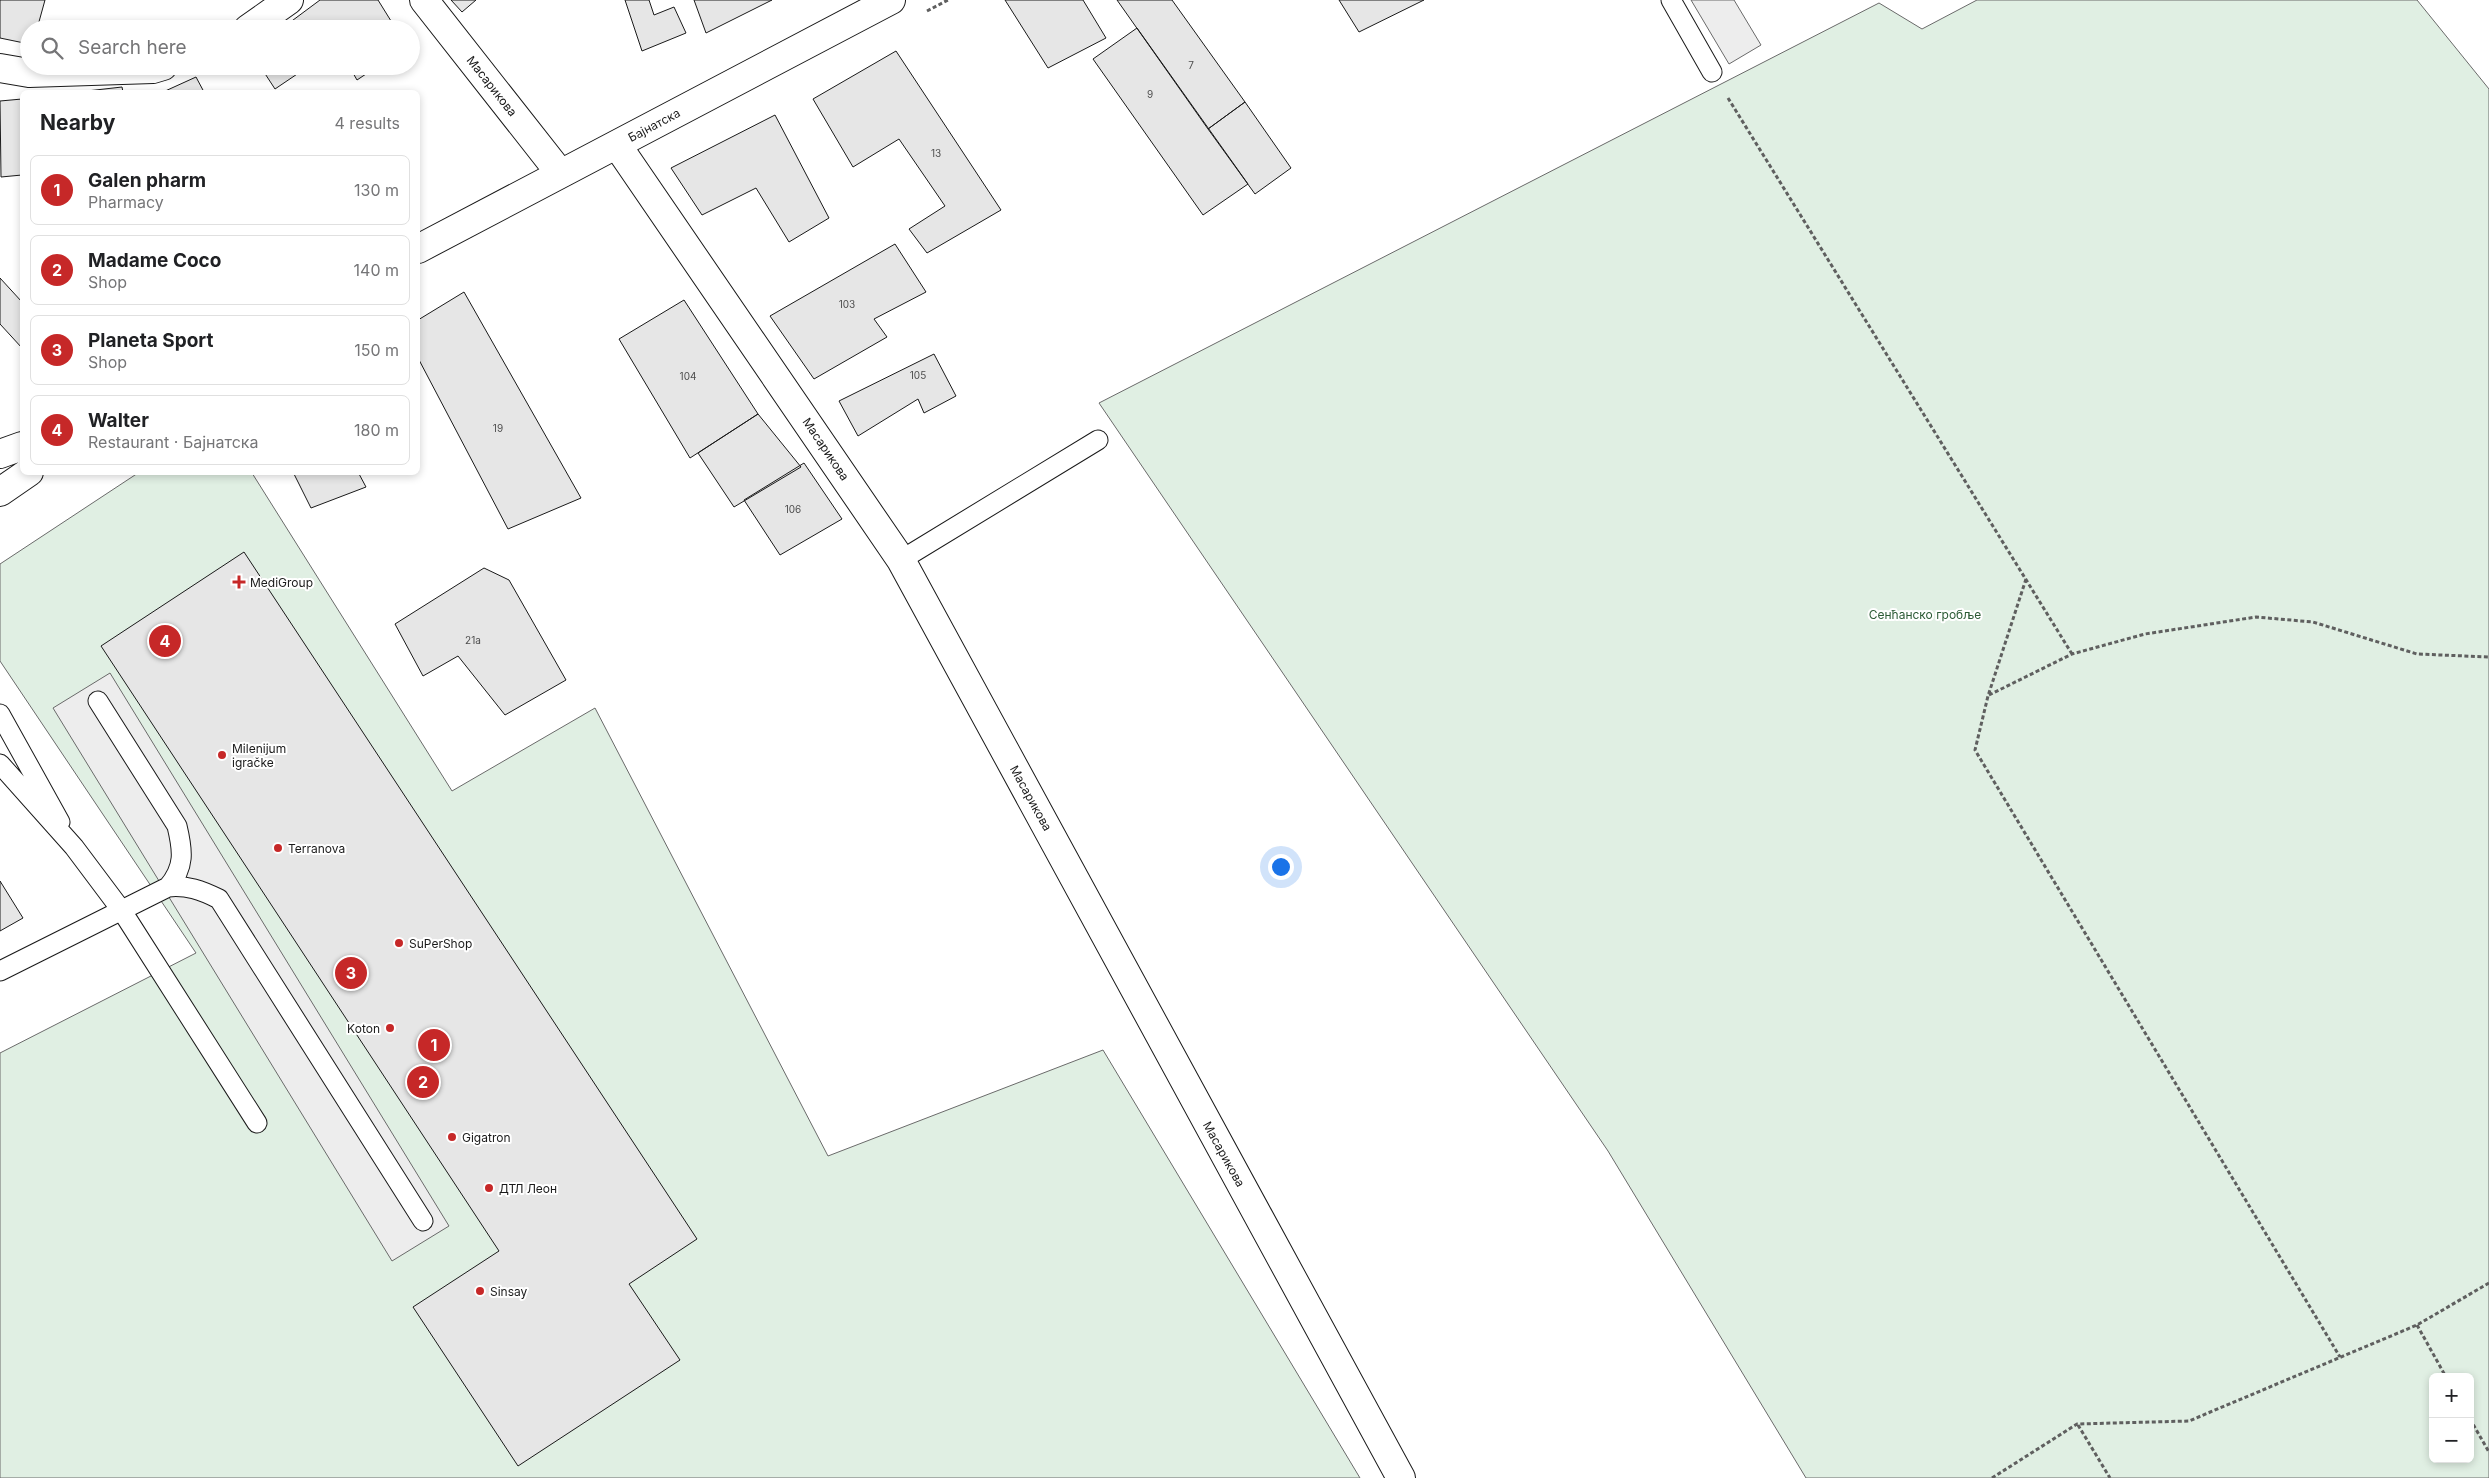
<!DOCTYPE html>
<html lang="en">
<head>
<meta charset="utf-8">
<style>
	body { margin:0; font-family:Inter,sans-serif; background:#f2f2f2; color:#202124 }
	.controls { position:absolute; right:15px; bottom:15px; display:grid; overflow:hidden; border-radius:8px; box-shadow:0 2px 8px #0003 }
	.controls button { width:45px; height:45px; display:grid; place-items:center; padding:0; border:0; border-bottom:1px solid #e0e0e0; background:#fff; color:#202124; font:25px sans-serif }
	.you { position:absolute; left:1280px; top:866px; width:18px; height:18px; margin:-12px; border:4px solid #fff; border-radius:50%; background:#1a73e8; box-shadow:0 0 0 8px #1a73e833 }
	.badge { display:grid; place-items:center; width:32px; height:32px; border-radius:50%; background:#c62828; color:#fff; font-size:16px; font-weight:700 }
	.pin { position:absolute; translate:-50% -50%; border:2px solid #fff; box-shadow:0 1px 5px #0006 }
	.list { margin:0; padding:0; list-style:none }
	h2 { display:flex; justify-content:space-between; align-items:center; height:65px; margin:0; padding:0 20px; font-size:21px }
	h2 small { font-size:16px; font-weight:400; color:#757577 }
	.list li { display:grid; grid-template-columns:32px 1fr auto; gap:15px; align-items:center; box-sizing:border-box; height:70px; margin:0 10px 10px; padding:0 10px; border:1px solid #e0e0e0; border-radius:8px }
	.list b { display:block; font-size:19px; white-space:nowrap }
	.list p { margin:0; font-size:16px; white-space:nowrap; color:#757577 }
	.list em { font-size:16px; font-style:normal; color:#757577 }
	.icon { flex:none; width:28px; height:28px; fill:none; stroke:currentColor; stroke-width:2; stroke-linecap:round; stroke-linejoin:round }
	.map { position:relative; flex:none; width:2489px; height:1478px; overflow:hidden }
	.search { position:absolute; background:#fff; box-shadow:0 2px 8px #0003; left:20px; top:20px; width:400px; height:55px; display:flex; align-items:center; gap:12px; box-sizing:border-box; padding:0 18px; border-radius:28px; color:#757577; font-size:19px }
	.panel { position:absolute; background:#fff; box-shadow:0 2px 8px #0003; left:20px; top:90px; width:400px; height:385px; border-radius:8px }
	.map>svg:first-child { display:block }
</style>
</head>
<body>
<div class="map">
<svg width="2489" height="1478" viewBox="0 0 2489 1478">
	<rect width="100%" height="100%" fill="#fff"/>
	<!-- green -->
	<path fill="#e0efe3" stroke="#6a6a6a" fill-rule="evenodd" d="M1977,0H2417L2489,89V1478H1806L1608,1151L1099,403L1879,3L1922,29ZM2433,1377H2470V1459H2433Z
		M138,473H252L452,791L595,708L828,1156L1103,1050L1360,1478H0V1053L196,953L0,661V564Z"/>
	<!-- parking -->
	<path fill="#ededed" stroke="#6a6a6a" d="M1691,0H1734L1761,45L1729,64Z
		M110,673L449,1226L392,1261L53,708Z"/>
	<!-- building -->
	<path fill="#e6e6e6" stroke="#1a1a1a" d="M0,0H45L37,29H29V44L0,38Z
		M320,0H378L396,29H281Z
		M451,0H476L462,12Z
		M625,0H649L654,15L674,7L686,33L642,51Z
		M694,0H772L706,33Z
		M1005,0H1083L1106,38L1048,68Z
		M1117,0H1172L1245,102L1208,129Z
		M1339,0H1424L1359,32Z
		M1137,28L1248,184L1203,215L1093,59Z
		M896,51L1001,210L927,253L909,229L945,206L899,139L853,167L813,99Z
		M260,66H309L275,89Z
		M349,66H378L357,80Z
		M196,77L204,92H163Z
		M122,87L123,92H78Z
		M22,99V175L1,177L0,101Z
		M1245,102L1291,168L1255,194L1208,129Z
		M775,115L829,218L789,242L756,188L702,215L671,168Z
		M895,244L926,292L874,319L887,337L814,379L770,316Z
		M0,278L22,302V348L0,324Z
		M464,292L581,498L508,529L418,358V320Z
		M684,300L758,414L690,458L619,339Z
		M934,354L956,396L924,413L918,399L858,436L839,401Z
		M758,414L801,467L734,507L698,453Z
		M804,463L842,519L780,555L744,500Z
		M293,472H358L366,487L311,508Z
		M244,552L697,1239L629,1284L680,1360L518,1466L413,1307L499,1251L101,646Z
		M484,568L509,580L566,680L505,715L458,656L423,676L395,624Z
		M0,881L23,918L0,931Z"/>
	<g fill="none" stroke-linecap="round" stroke-linejoin="round">
		<!-- lane casing -->
		<g stroke="#1a1a1a" stroke-width="21">
			<path id="lane" d="M1671,0L1712,72
				M901,560L1098,440
				M0,714L60,822
				M0,764L74,847L122,911L257,1123
				M168,887C187,885 201,890 219,899L423,1221
				M0,971L168,887C185,867 183,851 177,826L98,701"/>
		</g>
		<!-- street casing -->
		<g stroke="#1a1a1a" stroke-width="30">
			<path id="street" d="M424,0L560,173
				M248,29L289,0
				M0,68L29,73L153,69L163,66
				M617,145L901,560L1401,1478"/>
		</g>
		<!-- secondary casing -->
		<g stroke="#1a1a1a" stroke-width="30">
			<path id="secondary" d="M418,249L891,0
				M0,454L22,446
				M0,492L29,472"/>
		</g>
		<!-- path -->
		<path stroke="#5f5f5f" stroke-width="3" stroke-dasharray="4 2.5" stroke-linecap="butt" d="M927,11L948,0
			M1728,98L2072,654
			M2026,579L1988,696L1975,750L2340,1357
			M1989,695L2072,654L2145,634L2256,617L2313,622L2417,654L2489,657
			M2417,1325L2446,1377
			M2470,1419L2489,1452
			M2078,1425L2110,1478
			M1992,1478L2077,1424L2189,1421L2417,1325L2489,1283"/>
		<!-- lane -->
		<use href="#lane" stroke="#fff" stroke-width="19"/>
		<!-- street -->
		<use href="#street" stroke="#fff" stroke-width="28"/>
		<!-- secondary -->
		<use href="#secondary" stroke="#fff" stroke-width="28"/>
	</g>
	<!-- markers -->
	<g fill="#c62828" stroke="#fff" stroke-width="2">
		<path d="M236.5 574.5h5v5h5v5h-5v5h-5v-5h-5v-5h5z"/>
		<circle cx="222" cy="755" r="5"/>
		<circle cx="278" cy="848" r="5"/>
		<circle cx="399" cy="943" r="5"/>
		<circle cx="390" cy="1028" r="5"/>
		<circle cx="452" cy="1137" r="5"/>
		<circle cx="489" cy="1188" r="5"/>
		<circle cx="480" cy="1291" r="5"/>
	</g>
	<g text-anchor="middle" dominant-baseline="central" stroke-width="4" stroke-linejoin="round" paint-order="stroke">
		<!-- number labels -->
		<g font-size="10" fill="#4d4d4d">
			<text x="1191" y="65">7</text>
			<text x="1150" y="94">9</text>
			<text x="936" y="153">13</text>
			<text x="847" y="304">103</text>
			<text x="918" y="375">105</text>
			<text x="688" y="376">104</text>
			<text x="498" y="428">19</text>
			<text x="793" y="509">106</text>
			<text x="473" y="640">21a</text>
		</g>
		<!-- street labels -->
		<g font-size="12" fill="#1a1a1a" stroke="#fff">
			<text transform="translate(492 86) rotate(52)">Масарикова</text>
			<text transform="translate(654 125) rotate(-28)">Бајнатска</text>
			<text transform="translate(826 449) rotate(56)">Масарикова</text>
			<text transform="translate(1031 798) rotate(61)">Масарикова</text>
			<text transform="translate(1224 1154) rotate(61)">Масарикова</text>
		</g>
		<!-- poi labels -->
		<g font-size="12" fill="#1a1a1a" stroke="#fff" text-anchor="start">
			<text x="250" y="582">MediGroup</text>
			<text x="232" y="748">Milenijum<tspan x="232" dy="14">igračke</tspan></text>
			<text x="288" y="848">Terranova</text>
			<text x="409" y="943">SuPerShop</text>
			<text x="380" y="1028" text-anchor="end">Koton</text>
			<text x="462" y="1137">Gigatron</text>
			<text x="499" y="1188">ДТЛ Леон</text>
			<text x="490" y="1291">Sinsay</text>
		</g>
		<!-- park labels -->
		<g font-size="12" fill="#2b5a34" stroke="#fff">
			<text x="1925" y="614">Сенћанско гробље</text>
		</g>
	</g>
</svg>
<div class="controls">
<button>+</button>
<button>−</button>
</div>
<div class="you"></div>
<div class="pin badge" style="left:434px;top:1045px">1</div>
<div class="pin badge" style="left:423px;top:1082px">2</div>
<div class="pin badge" style="left:351px;top:973px">3</div>
<div class="pin badge" style="left:165px;top:641px">4</div>
<div class="search"><svg class="icon" aria-label="search" viewBox="0 0 24 24"><circle cx="10" cy="10" r="6"/><path d="M15 15l6 6"/></svg>Search here</div>
<section class="panel">
<h2>Nearby<small>4 results</small></h2>
<ul class="list">
<li><span class="badge">1</span><div><b>Galen pharm</b><p>Pharmacy</p></div><em>130 m</em></li>
<li><span class="badge">2</span><div><b>Madame Coco</b><p>Shop</p></div><em>140 m</em></li>
<li><span class="badge">3</span><div><b>Planeta Sport</b><p>Shop</p></div><em>150 m</em></li>
<li><span class="badge">4</span><div><b>Walter</b><p>Restaurant · Бајнатска</p></div><em>180 m</em></li>
</ul>
</section>
</div>
</body>
</html>
